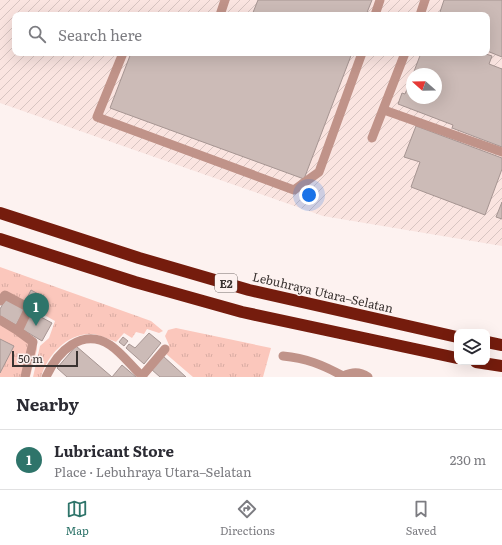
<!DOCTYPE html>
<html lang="en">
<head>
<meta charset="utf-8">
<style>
	body { margin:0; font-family:Literata,serif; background:#f7f7f7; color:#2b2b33 }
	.controls { position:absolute; right:12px; bottom:12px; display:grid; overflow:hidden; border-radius:8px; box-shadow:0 4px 16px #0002 }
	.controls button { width:36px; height:36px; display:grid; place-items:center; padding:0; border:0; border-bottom:1px solid #e1e1e2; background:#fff; color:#2b2b33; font:20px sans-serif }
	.compass { position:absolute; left:406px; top:68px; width:36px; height:36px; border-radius:50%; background:#fff; box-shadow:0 4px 16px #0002; rotate:290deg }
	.scale { position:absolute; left:12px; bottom:10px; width:66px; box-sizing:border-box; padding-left:4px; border:2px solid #3a3331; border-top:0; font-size:11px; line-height:14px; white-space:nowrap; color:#3a3331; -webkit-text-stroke:3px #fdf2f0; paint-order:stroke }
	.you { position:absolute; left:309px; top:195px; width:14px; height:14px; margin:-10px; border:3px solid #fff; border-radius:50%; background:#1a73e8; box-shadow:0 0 0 6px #1a73e833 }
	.badge { display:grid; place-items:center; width:26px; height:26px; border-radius:50%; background:#2e746a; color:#fff; font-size:13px; font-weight:700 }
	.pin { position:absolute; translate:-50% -33px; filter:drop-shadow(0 1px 2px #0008) }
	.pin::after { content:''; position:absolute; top:21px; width:14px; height:12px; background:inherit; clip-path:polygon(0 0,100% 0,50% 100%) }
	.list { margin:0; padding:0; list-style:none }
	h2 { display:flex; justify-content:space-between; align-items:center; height:52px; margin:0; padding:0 16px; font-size:17px }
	h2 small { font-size:13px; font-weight:400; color:#7c7c81 }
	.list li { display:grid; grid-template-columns:26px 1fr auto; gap:12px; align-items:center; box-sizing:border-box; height:60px; padding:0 16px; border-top:1px solid #e1e1e2 }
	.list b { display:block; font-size:15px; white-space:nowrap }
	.list p { margin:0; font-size:13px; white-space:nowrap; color:#7c7c81 }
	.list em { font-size:13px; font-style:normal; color:#7c7c81 }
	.icon { flex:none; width:22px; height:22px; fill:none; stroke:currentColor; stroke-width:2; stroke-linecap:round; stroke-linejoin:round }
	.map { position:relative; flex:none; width:502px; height:377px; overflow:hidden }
	.search { position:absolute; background:#fff; box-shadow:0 4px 16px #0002; left:12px; right:12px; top:12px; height:44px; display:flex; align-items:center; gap:10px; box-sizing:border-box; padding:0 14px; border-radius:8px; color:#7c7c81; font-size:15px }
	.sheet { height:112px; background:#fff }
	nav { display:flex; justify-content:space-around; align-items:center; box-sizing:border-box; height:56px; border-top:1px solid #e1e1e2; background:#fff; font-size:11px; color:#7c7c81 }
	nav a { display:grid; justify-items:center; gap:2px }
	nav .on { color:#2e746a }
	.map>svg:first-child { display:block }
</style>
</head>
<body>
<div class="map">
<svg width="502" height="377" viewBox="0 0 502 377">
	<defs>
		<pattern id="industrial-furrows" width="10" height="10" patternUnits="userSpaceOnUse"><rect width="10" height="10" fill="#fae4e0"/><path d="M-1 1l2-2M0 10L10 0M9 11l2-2" fill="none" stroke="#d7c4c1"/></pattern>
		<pattern id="grass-tufts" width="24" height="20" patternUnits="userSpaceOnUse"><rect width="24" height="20" fill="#fbc7bc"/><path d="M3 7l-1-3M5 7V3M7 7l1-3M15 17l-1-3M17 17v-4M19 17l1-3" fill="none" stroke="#d8aba2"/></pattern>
	</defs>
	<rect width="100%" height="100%" fill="#fdf2f0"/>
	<!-- industrial -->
	<path fill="url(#industrial-furrows)" fill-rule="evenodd" d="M0,0H502V246L323,216L0,103ZM15,15H487V53H15ZM412,74H436V98H412Z"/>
	<!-- grass -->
	<path fill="url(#grass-tufts)" d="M0,267L151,321L163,331L159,333L147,329L144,334L136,332L132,338L124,333L116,342C109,339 100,335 93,334C68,332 47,355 41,377H33L40,346L49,338L55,321L39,312L0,295Z
		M0,320L36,340L37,349L30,377H0Z
		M176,328L271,348L263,377H193L165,353L169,345L165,336L168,330Z"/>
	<!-- building -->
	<path fill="#ccbbb7" stroke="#a69592" d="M258,0H372L366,15H252Z
		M444,0H502V57L487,51V15H439Z
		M131,53H207L212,55L213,53H352L304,179L110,108Z
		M421,53H483L492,56L489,64L502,69V147L452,128L453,125L398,104L402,93L405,94L412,77V98H436V74H413Z
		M416,126L502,158V169L485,215L411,187L420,162L404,157Z
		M502,202V219L496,217Z
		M31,290L42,296L36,308L25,302Z
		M6,298L26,308L16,325L0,316V309Z
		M30,311L52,323L42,341L20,328Z
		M149,333L161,343L144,364L126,348L129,344L135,348Z
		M123,337L128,341L124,346L119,342Z
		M0,339L14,346L0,373Z
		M76,346L112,377L122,365L136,377H67L57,368Z
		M163,356L186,377H160L151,369Z"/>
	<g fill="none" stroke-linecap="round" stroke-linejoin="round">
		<!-- minor -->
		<path stroke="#c09389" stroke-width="9" d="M220,15L225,0
			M375,15L380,0
			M420,15L425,0
			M123,53L97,117L294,190L319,172L362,53
			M384,110L502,152
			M372,138L405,53
			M0,301L5,295L37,312
			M0,320L18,331
			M283,356C306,358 323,365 343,376C352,372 359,371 368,377
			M142,376L165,349
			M25,377L33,342L18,331L29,308
			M46,377C57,352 82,327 110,345C122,353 132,367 143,377"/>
		<!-- highway -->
		<path stroke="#751c0d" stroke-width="12" d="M0,213L139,258L249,290L457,337
			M0,239L135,282L242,312L457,358
			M487,342L502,345
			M476,362L502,366"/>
	</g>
	<g text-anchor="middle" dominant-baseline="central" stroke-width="3" stroke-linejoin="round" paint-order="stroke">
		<!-- shield labels -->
		<rect fill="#fdf2f0" stroke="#746c6a" stroke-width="1" x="215" y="274" width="22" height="18" rx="3"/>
		<g font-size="11" font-weight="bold" fill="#3a3331">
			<text x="226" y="283">E2</text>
		</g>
		<!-- street labels -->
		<g font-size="12" fill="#3a3331" stroke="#fdf2f0">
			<text transform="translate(323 292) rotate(13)">Lebuhraya Utara–Selatan</text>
		</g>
	</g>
</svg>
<div class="controls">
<button><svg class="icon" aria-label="layers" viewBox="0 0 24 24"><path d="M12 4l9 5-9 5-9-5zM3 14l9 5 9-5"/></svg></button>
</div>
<svg class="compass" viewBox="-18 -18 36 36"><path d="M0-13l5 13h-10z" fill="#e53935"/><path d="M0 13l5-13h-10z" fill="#7c7c81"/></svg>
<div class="scale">50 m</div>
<div class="you"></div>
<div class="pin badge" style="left:36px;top:326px">1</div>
<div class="search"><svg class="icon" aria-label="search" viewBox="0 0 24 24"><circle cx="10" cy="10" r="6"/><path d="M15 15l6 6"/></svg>Search here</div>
</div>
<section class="sheet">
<h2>Nearby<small></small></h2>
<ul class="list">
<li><span class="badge">1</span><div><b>Lubricant Store</b><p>Place · Lebuhraya Utara–Selatan</p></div><em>230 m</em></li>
</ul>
</section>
<nav>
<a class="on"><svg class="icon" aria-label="map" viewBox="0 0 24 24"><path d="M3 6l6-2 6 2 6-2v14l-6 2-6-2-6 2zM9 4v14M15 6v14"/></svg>Map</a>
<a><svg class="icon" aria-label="directions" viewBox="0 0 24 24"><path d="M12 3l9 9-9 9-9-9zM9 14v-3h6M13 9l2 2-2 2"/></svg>Directions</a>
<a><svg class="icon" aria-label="saved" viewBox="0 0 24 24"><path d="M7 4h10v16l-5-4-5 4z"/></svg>Saved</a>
</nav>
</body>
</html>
